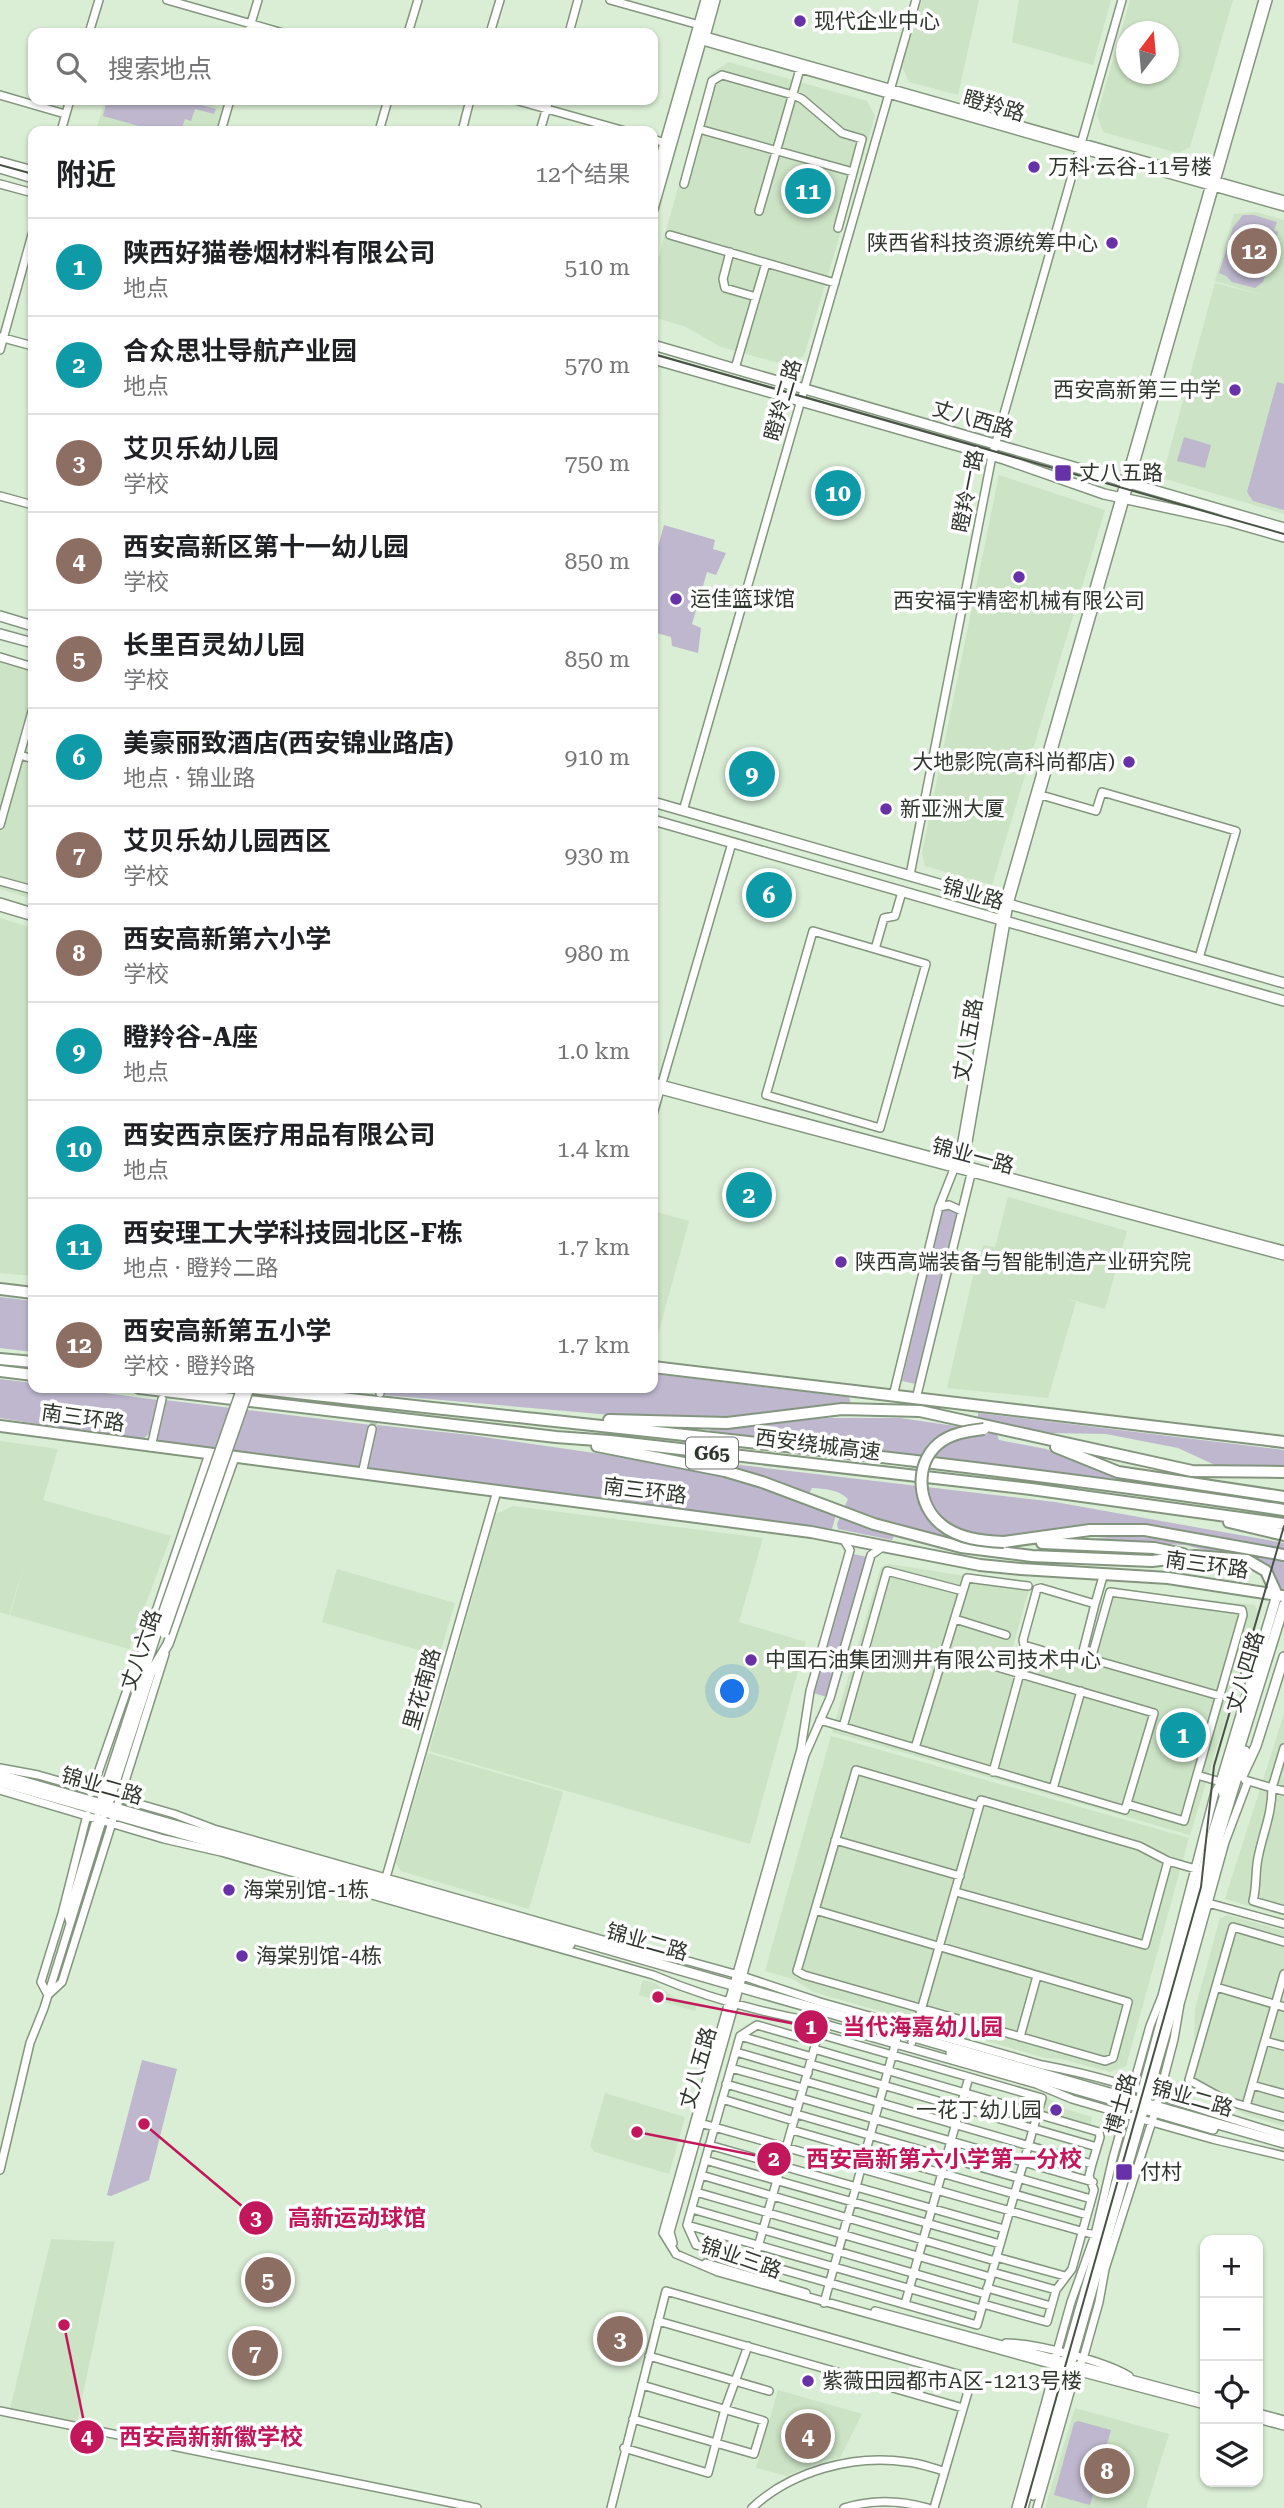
<!DOCTYPE html>
<html lang="zh">
<head>
<meta charset="utf-8">
<style>
	body { margin:0; font-family:"Roboto Serif","Noto Sans SC",serif; background:#f6f6f6; color:#202124 }
	.controls { position:absolute; right:21px; bottom:21px; display:grid; overflow:hidden; border-radius:14px; box-shadow:0 2px 5px #0004 }
	.controls button { width:63px; height:63px; display:grid; place-items:center; padding:0; border:0; border-bottom:2px solid #e0e0e0; background:#fff; color:#202124; font:35px sans-serif }
	.compass { position:absolute; left:1116px; top:21px; width:63px; height:63px; border-radius:50%; background:#fff; box-shadow:0 2px 5px #0004; rotate:16deg }
	.you { position:absolute; left:733px; top:1692px; width:24px; height:24px; margin:-18px; border:5px solid #fff; border-radius:50%; background:#1a73e8; box-shadow:0 0 0 10px #1a73e833 }
	.badge { display:grid; place-items:center; width:46px; height:46px; border-radius:50%; background:#6731a8; color:#fff; font-size:23px; font-weight:700 }
	.pin { position:absolute; translate:-50% -50%; border:4px solid #fff; box-shadow:0 2px 7px #0006 }
	.list { margin:0; padding:0; list-style:none }
	h2 { display:flex; justify-content:space-between; align-items:center; height:91px; margin:0; padding:0 28px; font-size:30px }
	h2 small { font-size:23px; font-weight:400; color:#757577 }
	.list li { display:grid; grid-template-columns:46px 1fr auto; gap:21px; align-items:center; box-sizing:border-box; height:98px; padding:0 28px; border-top:2px solid #e0e0e0 }
	.list b { display:block; font-size:26px; white-space:nowrap }
	.list p { margin:0; font-size:23px; white-space:nowrap; color:#757577 }
	.list em { font-size:23px; font-style:normal; color:#757577 }
	.icon { flex:none; width:38px; height:38px; fill:none; stroke:currentColor; stroke-width:2; stroke-linecap:round; stroke-linejoin:round }
	.map { position:relative; flex:none; width:1284px; height:2508px; overflow:hidden }
	.search { position:absolute; background:#fff; box-shadow:0 2px 5px #0004; left:28px; top:28px; width:630px; height:77px; display:flex; align-items:center; gap:18px; box-sizing:border-box; padding:0 24px; border-radius:14px; color:#757577; font-size:26px }
	.panel { position:absolute; background:#fff; box-shadow:0 2px 5px #0004; left:28px; top:126px; width:630px; height:1267px; border-radius:14px }
	.map>svg:first-child { display:block }
</style>
</head>
<body>
<div class="map">
<svg width="1284" height="2508" viewBox="0 0 1284 2508">
	<rect width="100%" height="100%" fill="#daedd5"/>
	<!-- built -->
	<path fill="#cce3c5" fill-rule="evenodd" d="M922,0H979L958,95L909,82L902,67Z
		M1019,0H1111L1093,65L1012,42Z
		M1130,0H1233L1190,147L1178,153L1103,132L1097,115ZM1126,32H1168V74H1126Z
		M729,62L867,101L875,116L804,356L786,365L721,347L686,327L657,318L653,309V277L710,74Z
		M105,100H192L223,108L216,131H96Z
		M1256,212L1284,220V514L1162,478L1215,283L1269,297L1215,281L1234,214Z
		M999,475L1105,510L992,885L925,866L922,853Z
		M0,653L33,662V899L0,889Z
		M0,918L33,928V1276L0,1273Z
		M1008,1197L1127,1231L1105,1309L1065,1298L1076,1302L1048,1398L947,1388L974,1272H977L983,1245L995,1247Z
		M653,1211L689,1221L657,1338L653,1343Z
		M0,1441L58,1449L43,1500L171,1536L129,1649L10,1615L27,1556L9,1615L0,1612Z
		M513,1506L763,1538L739,1622L806,1642L750,1844L429,1751L496,1514Z
		M889,1564L1030,1586L1012,1649L1085,1669L1108,1588L1255,1605L1258,1613L1190,1835L832,1732L881,1567Z
		M337,1569L455,1603L439,1656L322,1622Z
		M1284,1714V1916L1225,1899Z
		M831,1736L1189,1838L1126,2066L1110,2072L1062,2059L1046,2058L813,1992L793,1979L765,1971Z
		M428,1753L563,1792L529,1909L401,1871L396,1863Z
		M1228,1915L1284,1931V2126L1244,2114L1218,2099L1193,2092L1185,2078L1194,2044L1195,2009L1220,1918Z
		M643,1980L655,1983L675,1998L697,2004L695,2011L639,1995Z
		M605,2093L685,2117L669,2174L595,2152L590,2146Z
		M1046,2096L1062,2108L1092,2117L1090,2126L1041,2113Z
		M51,2239L115,2242L77,2422L10,2409Z
		M261,2258L285,2266L276,2301L251,2294Z
		M249,2338L267,2343L260,2368L242,2362Z
		M778,2390L862,2414L840,2458L825,2460L787,2476L756,2468Z
		M1075,2408L1169,2434L1146,2508H1045Z"/>
	<!-- green -->
	<path fill="#beb7ce" d="M107,100H183L216,109L214,114L195,109L191,121L185,119L181,131H157L103,116Z
		M1243,215H1254L1277,222L1274,230L1278,232L1263,282L1255,288L1232,282L1226,276L1219,273L1233,227Z
		M1277,382L1284,384V510L1253,501L1247,492Z
		M1184,437L1211,445L1205,468L1177,461Z
		M664,525L715,540L713,549L726,553L716,575L707,572L692,624L701,628L698,653L672,646L671,637L653,632V565Z
		M943,1209L957,1212L916,1384L902,1381Z
		M0,1297L33,1301V1352L0,1348Z
		M653,1374L849,1397L851,1404L770,1415L681,1421L383,1395L385,1388H653Z
		M0,1379L33,1383V1388H66L158,1400L150,1433L141,1441L0,1418Z
		M165,1400L371,1425L362,1465L359,1468L159,1441L157,1438Z
		M978,1413L1284,1450V1466L1215,1465L1178,1448L1106,1434L1051,1433L978,1419Z
		M827,1418H900L996,1432L999,1440L1046,1449L1108,1475L1141,1482L709,1431L712,1429Z
		M377,1425L470,1435L684,1466L764,1487L836,1515L832,1529L371,1469L368,1467Z
		M714,1462L1055,1502L1284,1543V1550L1111,1527L992,1549L897,1528L892,1540L838,1529L837,1524L848,1499C838,1489 825,1489 812,1488L808,1496L716,1465Z
		M1116,1536L1158,1538L1284,1561V1589H1280L1275,1575L1267,1566L1257,1559L1243,1555L1213,1552L1185,1545L1073,1541Z
		M853,1554L867,1557L827,1697L813,1693Z
		M142,2060L177,2069L149,2180L111,2196L107,2195Z
		M1078,2421L1111,2430L1090,2505L1054,2495L1074,2423Z"/>
	<g fill="none" stroke-linecap="round" stroke-linejoin="round">
		<!-- minor-tunnel -->
		<path stroke="#b8c8b3" stroke-width="7" stroke-dasharray="7 3.5" stroke-linecap="butt" d="M372,1429L380,1393"/>
		<!-- minor casing -->
		<g stroke="#84957f" stroke-width="10">
			<path id="minor" d="M167,0L283,33
				M610,0L703,26
				M89,33L99,0
				M248,33L258,0
				M408,33L418,0
				M490,33L500,0
				M569,33L578,0
				M702,35L1284,200
				M699,40L1284,207
				M0,95L65,114
				M515,100L625,131
				M699,129L853,172
				M61,131L70,100
				M221,131L230,100
				M379,131L388,100
				M462,131L470,100
				M540,131L549,100
				M653,139L665,143
				M0,184L33,193
				M684,184L712,81L722,75L793,95L802,99L842,133L862,139L838,228
				M759,211L800,69
				M670,235L835,283
				M730,252L723,279L725,288L756,297
				M0,337L33,346
				M0,350L33,231
				M736,365L766,263
				M0,496L33,505
				M0,657L33,667
				M20,755L33,759
				M1041,795L1096,811L1102,792L1236,831L1199,958
				M683,811L916,0
				M0,825L33,708
				M910,875L992,456L1122,0
				M0,881L33,890
				M0,902L33,912
				M0,907L33,917
				M875,949L813,931L766,1095L880,1128L926,964L875,949L884,918L895,916L902,892
				M653,1082L1284,1250
				M653,1088L1284,1256
				M653,1114L732,843
				M939,1207L949,1205L962,1211
				M380,1393L381,1388
				M893,1396L939,1207L954,1169L958,1164L1004,902L1263,0
				M916,1399L971,1174L964,1165L1009,904L1268,0
				M151,1447L162,1399
				M362,1474L372,1429
				M1095,1604L1081,1659L1077,1661L1024,1645L1023,1640L1037,1589L1041,1588L1095,1604L1104,1573
				M955,1619L1006,1635
				M820,1720L1125,1810L1154,1713L946,1652
				M843,1727L887,1571L963,1591L967,1578L1028,1586
				M915,1748L963,1591
				M1284,1748L1272,1788L1284,1791
				M0,1768L38,1775L174,1814L214,1829L659,1956L688,1961L742,1976L820,2002L1042,2065C1125,2080 1203,2112 1284,2135
				M993,1772L1020,1673
				M1245,1780L1272,1788C1272,1815 1263,1832 1258,1858C1255,1872 1257,1886 1253,1901L1284,1910
				M1053,1789L1081,1691
				M0,1790L164,1839L221,1852L653,1975C705,1997 762,2013 818,2022L1036,2084L1072,2099L1113,2111L1212,2139L1284,2156
				M91,1793L135,1667L141,1657
				M1127,1804L1184,1821L1197,1775
				M87,1815L62,1914L41,1982L48,1995L62,1982L165,1654
				M835,1840L960,1876
				M385,1881L497,1491
				M956,1892L1145,1945L1168,1861
				M1208,1903L1284,1924
				M815,1910L797,1971L804,1975L1105,2061L1113,2058L1128,2002L815,1910L856,1770L979,1806
				M70,1923L68,1915L97,1817
				M1284,1942L1233,1927L1189,2080L1227,2101L1284,2117
				M1216,1987L1284,2007
				M757,2025L816,2042L819,2034L1042,2098L977,2325L696,2245L687,2225L740,2036Z
				M740,2036L812,2057
				M1020,2037L1037,1976
				M1265,2041L1284,2046
				M912,2042L981,1800L1139,1846L1168,1861L1199,1870
				M736,2052L808,2073
				M810,2064L1097,2147
				M731,2068L803,2088
				M805,2081L1092,2164L1100,2137L1099,2132L814,2049
				M726,2084L798,2105
				M1252,2085L1284,2094
				M801,2098L1093,2182
				M722,2099L794,2121
				M1246,2106L1284,1974
				M796,2114L1091,2199
				M700,2123L1095,2235
				M792,2130L1087,2215
				M709,2145L1004,2229
				M705,2160L1000,2244
				M0,2170L30,2043L44,2008L103,1818
				M701,2175L995,2261
				M696,2192L990,2277
				M692,2209L985,2294
				M687,2225L981,2309
				M673,2243L670,2232L805,1755L830,1698L871,1555L884,1546
				M676,2254L663,2233L801,1749L810,1691L850,1550L842,1537
				M676,2254L718,2272L1057,2366
				M996,2257L1065,2276
				M754,2261L815,2046
				M706,2263L806,2293
				M992,2272L1056,2290
				M987,2288L1051,2306
				M824,2303L897,2038
				M905,2304L969,2077
				M983,2304L1047,2322L1056,2290L1072,2269L1094,2190L1089,2176L1092,2164
				M875,2311L1059,2360
				M658,2321L963,2408
				M1006,2343C1035,2343 1104,2361 1129,2376
				M649,2356L769,2391
				M1078,2365L1205,2399
				M1076,2371L1205,2405
				M0,2411L477,2508
				M1258,2413L1284,2420
				M633,2419L754,2454L764,2421L642,2385
				M1258,2419L1284,2426
				M624,2448L708,2473L725,2409L748,2346
				M611,2508L666,2291L972,2378L934,2508
				M752,2508C791,2471 854,2454 907,2462C920,2463 932,2468 944,2471
				M844,2508C872,2499 900,2500 928,2508
				M1016,2508L1056,2365L1055,2359L1071,2302L1095,2235L1113,2158L1150,2026L1162,1996L1215,1792L1221,1782L1197,1775L1243,1615L1242,1610L1110,1592L1091,1659L1220,1696
				M1037,2508L1076,2371L1083,2359L1099,2302L1105,2269L1155,2112L1174,2039L1180,2004L1225,1842L1248,1781"/>
		</g>
		<!-- major casing -->
		<g stroke="#84957f" stroke-width="12">
			<path id="major" d="M0,162L33,171
				M0,168L33,178
				M653,185L706,0
				M653,209L701,41L705,36L715,0
				M653,345L1284,528
				M653,359L1004,459L1104,494L1228,521L1284,537
				M0,616L33,626
				M0,634L33,643
				M653,802L1284,983
				M653,820L1284,1001
				M142,1672V1656L210,1454
				M150,1674L168,1644L234,1457
				M0,1775L1284,2143
				M1242,1776L1256,1746L1284,1657
				M0,1782L570,1944
				M1224,1795L1221,1782L1277,1595
				M99,1809L157,1631
				M106,1810L151,1671
				M951,2053L1213,2129
				M1033,2495L1211,1874L1218,1839L1245,1751
				M1023,2508L1140,2101L1213,1833L1284,1605"/>
		</g>
		<!-- highway casing -->
		<g stroke="#84957f" stroke-width="14">
			<path id="highway" d="M0,1289L33,1293
				M0,1359L33,1362
				M653,1367L1284,1442
				M0,1371L33,1375
				M139,1388L556,1437L610,1441L1031,1489L1284,1524
				M252,1388C596,1427 942,1458 1284,1510
				M609,1420L727,1423L842,1409L920,1411L1192,1471L1284,1472
				M0,1426L811,1532L980,1565L1021,1569L1168,1578L1284,1596
				M597,1446L725,1471L762,1482L874,1524L961,1547L1032,1556L1152,1561L1195,1556L1247,1560L1266,1571L1277,1595
				M1056,1447L1118,1472L1284,1497
				M1229,1522L1284,1535
				M1004,1542L1090,1530H1145L1284,1555
				M1042,1543L1154,1548L1183,1554"/>
		</g>
		<!-- minor -->
		<use href="#minor" stroke="#fff" stroke-width="7"/>
		<!-- major -->
		<use href="#major" stroke="#fff" stroke-width="9"/>
		<!-- highway -->
		<use href="#highway" stroke="#fff" stroke-width="10"/>
		<!-- tram -->
		<path stroke="#495246" stroke-width="2" d="M0,165L33,174
			M653,354L1284,534
			M1025,2508L1201,1887L1214,1766L1284,1526"/>
		<!-- major-bridge casing -->
		<g stroke="#84957f" stroke-width="12" stroke-linecap="butt">
			<path id="major-bridge" d="M157,1631L242,1388
				M164,1633L249,1388"/>
		</g>
		<!-- highway-bridge casing -->
		<g stroke="#84957f" stroke-width="14" stroke-linecap="butt">
			<path id="highway-bridge" d="M984,1429C968,1431 951,1433 938,1444C914,1465 917,1506 942,1525C959,1539 983,1541 1004,1542"/>
		</g>
		<!-- major-bridge -->
		<use href="#major-bridge" stroke="#fff" stroke-width="9"/>
		<!-- highway-bridge -->
		<use href="#highway-bridge" stroke="#fff" stroke-width="10"/>
	</g>
	<!-- markers -->
	<g fill="#6731a8" stroke="#fff" stroke-width="2.5">
		<circle cx="800" cy="21" r="7"/>
		<circle cx="1034" cy="167" r="7"/>
		<circle cx="1112" cy="243" r="7"/>
		<circle cx="1235" cy="390" r="7"/>
		<rect x="1054" y="464" width="18" height="18" rx="3.5"/>
		<circle cx="1019" cy="577" r="7"/>
		<circle cx="676" cy="599" r="7"/>
		<circle cx="1129" cy="762" r="7"/>
		<circle cx="886" cy="809" r="7"/>
		<circle cx="841" cy="1262" r="7"/>
		<circle cx="751" cy="1660" r="7"/>
		<circle cx="229" cy="1890" r="7"/>
		<circle cx="242" cy="1956" r="7"/>
		<circle cx="1056" cy="2110" r="7"/>
		<rect x="1115" y="2163" width="18" height="18" rx="3.5"/>
		<circle cx="808" cy="2381" r="7"/>
	</g>
	<g text-anchor="middle" dominant-baseline="central" stroke-width="7" stroke-linejoin="round" paint-order="stroke">
		<!-- shield labels -->
		<rect fill="#fff" stroke="#6d726c" stroke-width="2" x="686" y="1437.5" width="52" height="31" rx="5"/>
		<g font-size="19" font-weight="bold" fill="#2f362d">
			<text x="712" y="1453">G65</text>
		</g>
		<!-- poi labels -->
		<g font-size="21" fill="#2f362d" stroke="#fff" text-anchor="start">
			<text x="814" y="21">现代企业中心</text>
			<text x="1048" y="167">万科·云谷-11号楼</text>
			<text x="1098" y="243" text-anchor="end">陕西省科技资源统筹中心</text>
			<text x="1221" y="390" text-anchor="end">西安高新第三中学</text>
			<text x="1079" y="473">丈八五路</text>
			<text x="690" y="599">运佳篮球馆</text>
			<text x="1019" y="601" text-anchor="middle">西安福宇精密机械有限公司</text>
			<text x="1115" y="762" text-anchor="end">大地影院(高科尚都店)</text>
			<text x="900" y="809">新亚洲大厦</text>
			<text x="855" y="1262">陕西高端装备与智能制造产业研究院</text>
			<text x="765" y="1660">中国石油集团测井有限公司技术中心</text>
			<text x="243" y="1890">海棠别馆-1栋</text>
			<text x="256" y="1956">海棠别馆-4栋</text>
			<text x="1042" y="2110" text-anchor="end">一花丁幼儿园</text>
			<text x="1140" y="2172">付村</text>
			<text x="822" y="2381">紫薇田园都市A区-1213号楼</text>
		</g>
		<!-- street labels -->
		<g font-size="21" fill="#2f362d" stroke="#fff">
			<text transform="translate(994 106) rotate(16)">瞪羚路</text>
			<text transform="translate(783 400) rotate(-74)">瞪羚二路</text>
			<text transform="translate(973 419) rotate(16)">丈八西路</text>
			<text transform="translate(968 491) rotate(-79)">瞪羚一路</text>
			<text transform="translate(973 894) rotate(16)">锦业路</text>
			<text transform="translate(968 1040) rotate(-80)">丈八五路</text>
			<text transform="translate(973 1156) rotate(15)">锦业一路</text>
			<text transform="translate(83 1418) rotate(8)">南三环路</text>
			<text transform="translate(818 1445) rotate(7)">西安绕城高速</text>
			<text transform="translate(645 1491) rotate(7)">南三环路</text>
			<text transform="translate(1207 1565) rotate(8)">南三环路</text>
			<text transform="translate(141 1650) rotate(-71)">丈八六路</text>
			<text transform="translate(1245 1672) rotate(-73)">丈八四路</text>
			<text transform="translate(422 1689) rotate(-74)">里花南路</text>
			<text transform="translate(102 1786) rotate(16)">锦业二路</text>
			<text transform="translate(647 1942) rotate(16)">锦业二路</text>
			<text transform="translate(698 2068) rotate(-74)">丈八五路</text>
			<text transform="translate(1192 2098) rotate(16)">锦业二路</text>
			<text transform="translate(1121 2104) rotate(-74)">博士路</text>
			<text transform="translate(741 2258) rotate(19)">锦业三路</text>
		</g>
	</g>
	<!-- callouts -->
	<path fill="none" stroke="#c2185b" stroke-width="2.5" d="M658 1997L811 2027M637 2132L774 2159M144 2124L256 2218M64 2325L87 2437"/>
	<g fill="#c2185b" stroke="#fff" stroke-width="2.5">
		<circle cx="658" cy="1997" r="7"/>
		<circle cx="637" cy="2132" r="7"/>
		<circle cx="144" cy="2124" r="7"/>
		<circle cx="64" cy="2325" r="7"/>
		<circle cx="811" cy="2027" r="18"/>
		<circle cx="774" cy="2159" r="18"/>
		<circle cx="256" cy="2218" r="18"/>
		<circle cx="87" cy="2437" r="18"/>
	</g>
	<g font-size="21" text-anchor="middle" font-weight="bold" fill="#fff">
		<text x="811" y="2034">1</text>
		<text x="774" y="2166">2</text>
		<text x="256" y="2225">3</text>
		<text x="87" y="2444">4</text>
	</g>
	<g font-size="23" text-anchor="middle" font-weight="bold" fill="#c2185b" stroke="#fff" stroke-width="7" stroke-linejoin="round" paint-order="stroke">
		<text x="923" y="2035">当代海嘉幼儿园</text>
		<text x="944" y="2167">西安高新第六小学第一分校</text>
		<text x="357" y="2226">高新运动球馆</text>
		<text x="211" y="2445">西安高新新徽学校</text>
	</g>
</svg>
<div class="controls">
<button>+</button>
<button>−</button>
<button><svg class="icon" aria-label="locate" viewBox="0 0 24 24"><circle cx="12" cy="12" r="6"/><path d="M12 2v4M12 18v4M2 12h4M18 12h4"/></svg></button>
<button><svg class="icon" aria-label="layers" viewBox="0 0 24 24"><path d="M12 4l9 5-9 5-9-5zM3 14l9 5 9-5"/></svg></button>
</div>
<svg class="compass" viewBox="-18 -18 36 36"><path d="M0-13l5 13h-10z" fill="#e53935"/><path d="M0 13l5-13h-10z" fill="#757577"/></svg>
<div class="you"></div>
<div class="pin badge" style="left:1183px;top:1735px;background:#0f9aa8">1</div>
<div class="pin badge" style="left:749px;top:1195px;background:#0f9aa8">2</div>
<div class="pin badge" style="left:620px;top:2339px;background:#8d6e63">3</div>
<div class="pin badge" style="left:808px;top:2436px;background:#8d6e63">4</div>
<div class="pin badge" style="left:268px;top:2280px;background:#8d6e63">5</div>
<div class="pin badge" style="left:769px;top:895px;background:#0f9aa8">6</div>
<div class="pin badge" style="left:255px;top:2353px;background:#8d6e63">7</div>
<div class="pin badge" style="left:1107px;top:2471px;background:#8d6e63">8</div>
<div class="pin badge" style="left:752px;top:774px;background:#0f9aa8">9</div>
<div class="pin badge" style="left:838px;top:493px;background:#0f9aa8">10</div>
<div class="pin badge" style="left:808px;top:191px;background:#0f9aa8">11</div>
<div class="pin badge" style="left:1254px;top:251px;background:#8d6e63">12</div>
<div class="search"><svg class="icon" aria-label="search" viewBox="0 0 24 24"><circle cx="10" cy="10" r="6"/><path d="M15 15l6 6"/></svg>搜索地点</div>
<section class="panel">
<h2>附近<small>12个结果</small></h2>
<ul class="list">
<li><span class="badge" style="background:#0f9aa8">1</span><div><b>陕西好猫卷烟材料有限公司</b><p>地点</p></div><em>510 m</em></li>
<li><span class="badge" style="background:#0f9aa8">2</span><div><b>合众思壮导航产业园</b><p>地点</p></div><em>570 m</em></li>
<li><span class="badge" style="background:#8d6e63">3</span><div><b>艾贝乐幼儿园</b><p>学校</p></div><em>750 m</em></li>
<li><span class="badge" style="background:#8d6e63">4</span><div><b>西安高新区第十一幼儿园</b><p>学校</p></div><em>850 m</em></li>
<li><span class="badge" style="background:#8d6e63">5</span><div><b>长里百灵幼儿园</b><p>学校</p></div><em>850 m</em></li>
<li><span class="badge" style="background:#0f9aa8">6</span><div><b>美豪丽致酒店(西安锦业路店)</b><p>地点 · 锦业路</p></div><em>910 m</em></li>
<li><span class="badge" style="background:#8d6e63">7</span><div><b>艾贝乐幼儿园西区</b><p>学校</p></div><em>930 m</em></li>
<li><span class="badge" style="background:#8d6e63">8</span><div><b>西安高新第六小学</b><p>学校</p></div><em>980 m</em></li>
<li><span class="badge" style="background:#0f9aa8">9</span><div><b>瞪羚谷-A座</b><p>地点</p></div><em>1.0 km</em></li>
<li><span class="badge" style="background:#0f9aa8">10</span><div><b>西安西京医疗用品有限公司</b><p>地点</p></div><em>1.4 km</em></li>
<li><span class="badge" style="background:#0f9aa8">11</span><div><b>西安理工大学科技园北区-F栋</b><p>地点 · 瞪羚二路</p></div><em>1.7 km</em></li>
<li><span class="badge" style="background:#8d6e63">12</span><div><b>西安高新第五小学</b><p>学校 · 瞪羚路</p></div><em>1.7 km</em></li>
</ul>
</section>
</div>
</body>
</html>
